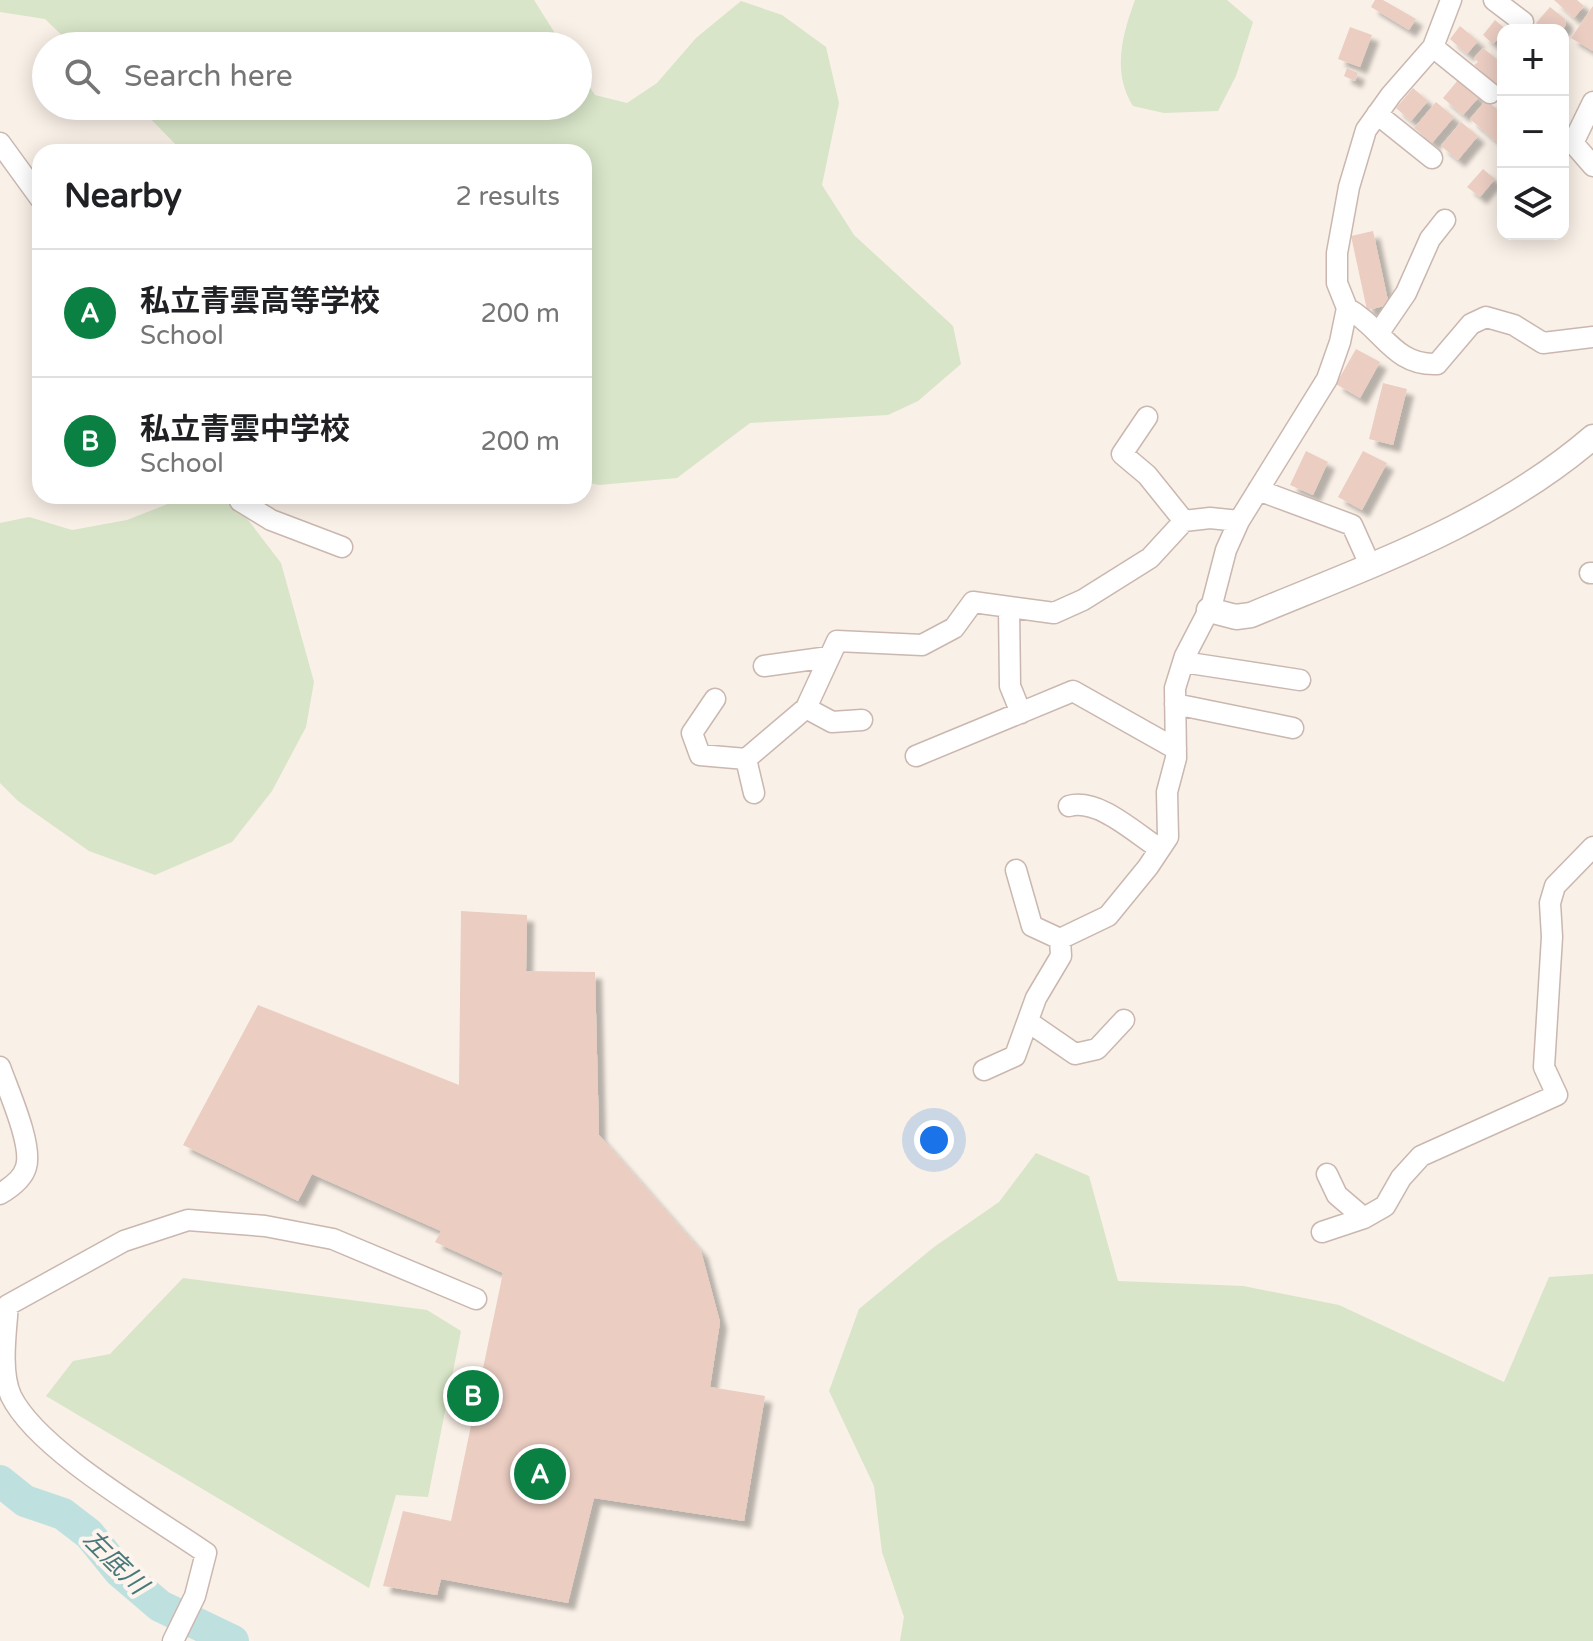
<!DOCTYPE html>
<html lang="en">
<head>
<meta charset="utf-8">
<style>
	body { margin:0; font-family:"Varela Round","Noto Sans JP",sans-serif; background:#f2f2f2; color:#202124 }
	.controls { position:absolute; right:24px; top:24px; display:grid; overflow:hidden; border-radius:16px; box-shadow:0 4px 20px #0003 }
	.controls button { width:72px; height:72px; display:grid; place-items:center; padding:0; border:0; border-bottom:2px solid #e0e0e0; background:#fff; color:#202124; font:40px sans-serif }
	.you { position:absolute; left:934px; top:1140px; width:28px; height:28px; margin:-20px; border:6px solid #fff; border-radius:50%; background:#1a73e8; box-shadow:0 0 0 12px #1a73e833 }
	.badge { display:grid; place-items:center; width:52px; height:52px; border-radius:50%; background:#0b8043; color:#fff; font-size:26px; font-weight:700 }
	.pin { position:absolute; translate:-50% -50%; border:4px solid #fff; box-shadow:0 2px 8px #0006 }
	.list { margin:0; padding:0; list-style:none }
	h2 { display:flex; justify-content:space-between; align-items:center; height:104px; margin:0; padding:0 32px; font-size:34px }
	h2 small { font-size:26px; font-weight:400; color:#757577 }
	.list li { display:grid; grid-template-columns:52px 1fr auto; gap:24px; align-items:center; box-sizing:border-box; height:128px; padding:0 32px; border-top:2px solid #e0e0e0 }
	.list b { display:block; font-size:30px; white-space:nowrap }
	.list p { margin:0; font-size:26px; white-space:nowrap; color:#757577 }
	.list em { font-size:26px; font-style:normal; color:#757577 }
	.icon { flex:none; width:44px; height:44px; fill:none; stroke:currentColor; stroke-width:2; stroke-linecap:round; stroke-linejoin:round }
	.map { position:relative; flex:none; width:1593px; height:1641px; overflow:hidden }
	.search { position:absolute; background:#fff; box-shadow:0 4px 20px #0003; left:32px; top:32px; width:560px; height:88px; display:flex; align-items:center; gap:20px; box-sizing:border-box; padding:0 28px; border-radius:44px; color:#757577; font-size:30px }
	.panel { position:absolute; background:#fff; box-shadow:0 4px 20px #0003; left:32px; top:144px; width:560px; height:360px; border-radius:24px }
	.map>svg:first-child { display:block }
</style>
</head>
<body>
<div class="map">
<svg width="1593" height="1641" viewBox="0 0 1593 1641">
	<defs>
		<filter id="shadow"><feDropShadow dx="7" dy="7" stdDeviation="2" flood-color="#0004"/></filter>
	</defs>
	<rect width="100%" height="100%" fill="#f9f0e7"/>
	<!-- green -->
	<path fill="#d8e5c8" d="M0,0H534L563,46H73L45,19L0,12Z
		M1135,0H1227L1253,22L1236,76L1218,111L1164,113L1133,106C1112,73 1122,35 1135,0Z
		M741,1L782,15L826,47L839,103L822,185L854,235L953,326L961,364L918,401L888,415L750,423L677,478L599,485L584,482V152H183L138,106H578V70L595,95L627,103L657,83L696,38Z
		M188,496H213L239,508L281,563L314,682L306,727L272,791L232,842L155,875L89,851L18,801L0,783V523L29,517L72,530L127,520Z
		M1036,1153L1089,1176L1118,1281L1243,1286L1339,1305L1504,1382L1549,1277L1593,1274V1641H900L904,1617L882,1552L874,1486L829,1391L859,1309L934,1247L999,1202Z
		M183,1278L427,1310L461,1331L428,1497L396,1495L369,1588L46,1396L73,1361L110,1354Z"/>
	<g fill="none" stroke-linecap="round" stroke-linejoin="round">
		<!-- river -->
		<path stroke="#bee1e0" stroke-width="32" d="M0,1481L25,1501L63,1514L89,1534L119,1571L160,1606L233,1641"/>
	</g>
	<!-- building -->
	<path fill="#ebcdc2" filter="url(#shadow)" d="M1375,0H1383L1416,19L1409,30L1371,7Z
		M1554,0H1577L1584,6L1574,18Z
		M1593,6V51L1571,38Z
		M1550,7L1565,19L1566,25L1562,30H1544L1536,23Z
		M1495,20L1507,30L1493,44L1483,35Z
		M1460,26L1478,41L1467,54L1450,39Z
		M1350,27L1372,35L1360,67L1338,59Z
		M1483,48L1503,64V77L1497,85L1474,65L1478,62L1474,58Z
		M1347,68L1358,73L1355,81L1344,76Z
		M1458,80L1479,97L1463,115L1443,98Z
		M1413,88L1428,101L1411,121L1396,108Z
		M1486,100L1503,114V147L1470,119Z
		M1436,102L1454,117L1432,143L1414,128Z
		M1461,122L1478,136L1458,160L1441,146Z
		M1483,169L1495,179L1480,197L1467,187Z
		M1373,231L1389,305L1367,310L1351,236Z
		M1356,349L1380,362L1360,398L1336,384Z
		M1383,383L1407,389L1393,445L1369,439Z
		M1306,451L1328,462L1313,495L1290,485Z
		M1363,451L1387,463L1362,510L1338,497Z
		M461,911L527,915L526,971L595,972L599,1135L701,1251L720,1322L710,1387L765,1396L744,1521L594,1498L568,1603L441,1579L437,1595L383,1586L403,1511L451,1521L503,1273L435,1242L441,1231L312,1174L298,1201L183,1145L258,1005L459,1085Z"/>
	<g fill="none" stroke-linecap="round" stroke-linejoin="round">
		<!-- minor casing -->
		<g stroke="#cab7af" stroke-width="23">
			<path id="minor" d="M1494,0L1523,22
				M1433,47L1490,93
				M1593,102L1573,143L1593,166
				M1377,114L1432,158
				M0,143L40,198
				M1347,308C1383,328 1393,366 1437,364L1471,324L1486,317L1514,325L1543,343L1593,337
				M1380,331L1406,293L1430,239L1445,220
				M1147,417L1122,454L1147,475L1184,521
				M1258,490L1352,525L1370,565
				M245,496L240,501L271,520L342,547
				M1590,573H1593
				M1009,608L1010,686L1021,713
				M1183,662L1300,680
				M764,666L829,657
				M715,699L692,733L700,755L746,759L806,708L837,641L922,645L954,628L973,602L1054,613L1083,600L1150,558L1184,521L1210,518L1239,521
				M1175,704L1293,728
				M806,708L832,722L862,720
				M916,756L1073,691L1176,749
				M746,759L754,793
				M1069,806C1099,798 1136,834 1160,849
				M1016,870L1032,926L1060,939
				M1030,1023L1075,1054L1097,1049L1124,1020
				M0,1067C8,1090 33,1145 26,1167C23,1179 10,1188 0,1194
				M984,1070L1015,1056L1036,998L1061,956L1060,939L1108,916L1148,867L1168,837L1167,792L1176,758L1175,688L1185,656L1212,604L1226,550L1239,521L1327,379L1340,342L1347,308L1337,283V253L1349,187L1366,130L1391,95L1433,47L1451,0
				M1327,1174L1337,1195L1364,1218
				M1322,1232L1364,1218L1385,1206L1401,1178L1421,1156L1557,1095L1544,1067L1552,937L1550,903L1555,886L1593,847
				M173,1641L195,1596L206,1553C153,1516 38,1451 11,1396C0,1371 6,1332 8,1305L124,1241L188,1220L265,1226L333,1239L476,1299"/>
		</g>
		<!-- tertiary casing -->
		<g stroke="#cab7af" stroke-width="27">
			<path id="tertiary" d="M1209,610L1236,617L1251,615C1371,565 1493,523 1593,437"/>
		</g>
		<!-- minor -->
		<use href="#minor" stroke="#fff" stroke-width="20"/>
		<!-- tertiary -->
		<use href="#tertiary" stroke="#fff" stroke-width="24"/>
	</g>
	<g text-anchor="middle" dominant-baseline="central" stroke-width="8" stroke-linejoin="round" paint-order="stroke">
		<!-- water labels -->
		<g font-size="26" font-style="italic" fill="#48797a" stroke="#fdf4ed">
			<text transform="translate(115 1562) rotate(45)">左底川</text>
		</g>
	</g>
</svg>
<div class="controls">
<button>+</button>
<button>−</button>
<button><svg class="icon" aria-label="layers" viewBox="0 0 24 24"><path d="M12 4l9 5-9 5-9-5zM3 14l9 5 9-5"/></svg></button>
</div>
<div class="you"></div>
<div class="pin badge" style="left:540px;top:1474px">A</div>
<div class="pin badge" style="left:473px;top:1396px">B</div>
<div class="search"><svg class="icon" aria-label="search" viewBox="0 0 24 24"><circle cx="10" cy="10" r="6"/><path d="M15 15l6 6"/></svg>Search here</div>
<section class="panel">
<h2>Nearby<small>2 results</small></h2>
<ul class="list">
<li><span class="badge">A</span><div><b>私立青雲高等学校</b><p>School</p></div><em>200 m</em></li>
<li><span class="badge">B</span><div><b>私立青雲中学校</b><p>School</p></div><em>200 m</em></li>
</ul>
</section>
</div>
</body>
</html>
